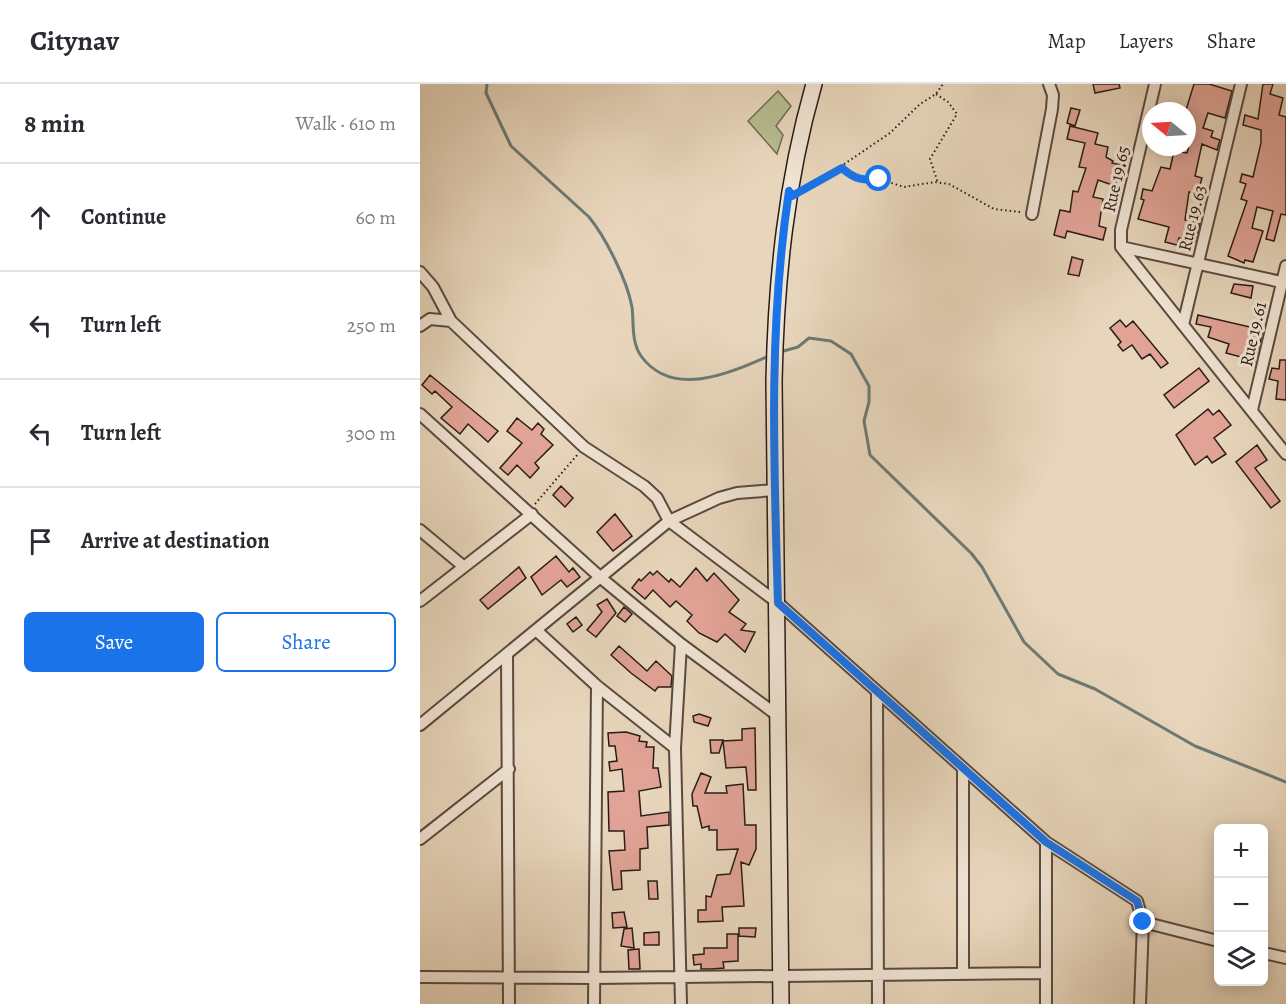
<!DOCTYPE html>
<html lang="en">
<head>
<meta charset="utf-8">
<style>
	body { margin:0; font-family:Alegreya,serif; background:#f7f7f7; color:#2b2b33 }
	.controls { position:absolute; right:18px; bottom:18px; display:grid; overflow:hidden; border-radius:9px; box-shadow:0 3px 15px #0003 }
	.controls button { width:54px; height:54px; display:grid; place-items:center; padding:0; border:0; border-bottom:2px solid #e1e1e2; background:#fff; color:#2b2b33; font:30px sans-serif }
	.compass { position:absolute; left:722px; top:18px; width:54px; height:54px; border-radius:50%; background:#fff; box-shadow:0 3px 15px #0003; rotate:288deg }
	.stop { position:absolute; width:18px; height:18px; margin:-14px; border:4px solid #1a73e8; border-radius:50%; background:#fff }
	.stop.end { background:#1a73e8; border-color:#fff; box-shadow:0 2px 6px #0008 }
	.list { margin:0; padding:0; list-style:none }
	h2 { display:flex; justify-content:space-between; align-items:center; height:78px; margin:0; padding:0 24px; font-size:26px }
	h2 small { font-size:20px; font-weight:400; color:#7c7c81 }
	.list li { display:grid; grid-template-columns:39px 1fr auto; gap:18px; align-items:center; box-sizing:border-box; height:108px; padding:0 24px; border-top:2px solid #e1e1e2 }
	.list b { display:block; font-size:22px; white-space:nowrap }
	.list em { font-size:20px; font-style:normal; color:#7c7c81 }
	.actions { display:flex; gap:12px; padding:18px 24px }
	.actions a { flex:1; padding:14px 0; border:2px solid #1a73e8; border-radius:9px; text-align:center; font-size:21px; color:#1a73e8 }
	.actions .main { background:#1a73e8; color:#fff }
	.icon { flex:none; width:33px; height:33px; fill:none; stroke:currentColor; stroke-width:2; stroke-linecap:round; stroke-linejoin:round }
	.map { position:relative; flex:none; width:866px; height:920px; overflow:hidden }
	header { display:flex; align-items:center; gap:36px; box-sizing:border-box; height:84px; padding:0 30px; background:#fff; border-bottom:2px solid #e1e1e2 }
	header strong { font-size:28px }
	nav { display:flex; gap:33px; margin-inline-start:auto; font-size:21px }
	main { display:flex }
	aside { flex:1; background:#fff }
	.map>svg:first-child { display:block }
</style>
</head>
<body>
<header>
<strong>Citynav</strong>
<nav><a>Map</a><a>Layers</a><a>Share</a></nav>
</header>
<main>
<aside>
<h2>8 min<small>Walk · 610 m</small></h2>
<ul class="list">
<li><svg class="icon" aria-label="ahead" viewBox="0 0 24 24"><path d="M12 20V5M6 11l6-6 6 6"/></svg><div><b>Continue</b></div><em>60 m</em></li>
<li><svg class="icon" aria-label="left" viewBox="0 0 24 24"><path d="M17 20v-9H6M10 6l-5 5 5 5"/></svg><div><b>Turn left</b></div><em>250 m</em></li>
<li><svg class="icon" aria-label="left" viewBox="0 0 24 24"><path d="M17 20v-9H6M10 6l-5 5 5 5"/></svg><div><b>Turn left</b></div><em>300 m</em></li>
<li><svg class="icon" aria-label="arrive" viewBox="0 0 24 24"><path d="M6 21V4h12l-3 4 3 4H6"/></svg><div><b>Arrive at destination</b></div></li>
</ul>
<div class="actions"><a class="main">Save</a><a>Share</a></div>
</aside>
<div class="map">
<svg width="866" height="920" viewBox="0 0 866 920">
	<rect width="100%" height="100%" fill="#e8d6bc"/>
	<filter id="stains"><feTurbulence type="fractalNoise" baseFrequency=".00333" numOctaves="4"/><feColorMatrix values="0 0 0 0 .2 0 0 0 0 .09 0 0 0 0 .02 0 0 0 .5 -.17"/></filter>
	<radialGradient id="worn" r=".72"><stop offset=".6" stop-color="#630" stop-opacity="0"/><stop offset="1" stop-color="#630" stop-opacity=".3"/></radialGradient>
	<!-- green -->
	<path fill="#b6bd90" stroke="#706c54" stroke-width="1.5" d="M358,7L371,22L356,42L363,51L357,70L328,37Z"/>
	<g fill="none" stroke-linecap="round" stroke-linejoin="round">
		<!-- stream -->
		<path stroke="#6b7a74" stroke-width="3" d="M67,0L66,9L91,62L169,133C186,154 207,196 212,223C214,238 211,258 221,272C253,316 312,288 351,271
			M360,268L378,263L389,254L411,257L431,270L449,302V318L444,337L450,371L551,469L562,483L604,558L638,590L675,605L775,662L866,698"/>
	</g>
	<!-- building -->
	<path fill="#e1a396" stroke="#291c17" stroke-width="1.5" d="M673,0H699L700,4L675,9Z
		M774,0H789L812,7L805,34L788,29L783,44L793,47L791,53L800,56L797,66L782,60L775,92L782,94L777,110L769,108L765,136L780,140L775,159L759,154L757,161L745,158L749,143L718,135L724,116L721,115L723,105L732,107L741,83L750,85L754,67L767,69L774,46L767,44L766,26Z
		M843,0H853L850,10L863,14L859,31L866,33V131L861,130L854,157L846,155L853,127L837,123L832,144L843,147L833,178L825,176L824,179L808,172L827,117L821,115L826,100L820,98L822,90L833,93L841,59V46L823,41L825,31L838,35Z
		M651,24L660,26L655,42L647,39Z
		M650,42L678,49L675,60L688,63L686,73L693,77L692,79L706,82L703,92L698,91L695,102L678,96L673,113L683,115L679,142L686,144L683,156L647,147L645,154L634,151L640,126L650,128L653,107L658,108L666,84L659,83L665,59L647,55Z
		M652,173L663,176L659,192L648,190Z
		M814,200L833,202L831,214L811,209Z
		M778,231L843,246L834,283L823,280L825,274L806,269L809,260L788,253L791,243L776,240Z
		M700,236L706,243L713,237L748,279L741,284L730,270L722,275L712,261L703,267L698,261L701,258L690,244Z
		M860,276H866V316L856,315L858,297L849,295L852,284L859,285Z
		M779,284L789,297L754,324L744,311Z
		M10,291L78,347L68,358L48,340L40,350L21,334L32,323L15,307L12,310L2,301Z
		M788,325L793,331L799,326L811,341L794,354L806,370L792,379L787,372L775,381L756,351Z
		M97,334L112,346L118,339L124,345L121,350L133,361L115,379L119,384L110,394L97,381L88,391L80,384L102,359L87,347Z
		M837,361L847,376L835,384L860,417L851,424L816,378Z
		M141,402L153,414L145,423L133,411Z
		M195,430L212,452L193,467L177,448Z
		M136,472L149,488L153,484L160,493L147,503L141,496L122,511L111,493Z
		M99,483L106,494L68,525L60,516Z
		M276,484L287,497L294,489L319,516L309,528L326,540L321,546L335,548L325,568L305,550L297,558L279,549L267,537L272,531L256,517L250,523L233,506L225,515L212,504L219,495L221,497L230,488L233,491L237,487L249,498L251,495L260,503Z
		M187,515L196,529L176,553L167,546L182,528L177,521Z
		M204,523L212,530L205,538L197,532Z
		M156,533L162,541L153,548L147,540Z
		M199,562L227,587L236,577L252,592L251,603H238L235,607L211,589L191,571Z
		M279,630L291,634L288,642L274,638L273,632Z
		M335,644L336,706H328L326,683L306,684L303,657L322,656V645Z
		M206,648L220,652L219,657L227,658L226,663H234L233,684H238L241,703L219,707L221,732L249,728V741L227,743L228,764L220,765V786L201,787L202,805L193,806L189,767L205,766L204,747H189L188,708L204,707L202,685L190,687L189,678L197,677L195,662H189L188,649Z
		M290,656H303L299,669H291Z
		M281,689L291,693L285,709H307L306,702L323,700L325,741H336V765L329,781L321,778L324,822L302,823L303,837L278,838V826H286V812L291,813L297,791L310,790L318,765L297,766V746H289V742L282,744L277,722H273L272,710Z
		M228,797H237L238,815H229Z
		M204,828L207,843L193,844L192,829Z
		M212,844L214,864L201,862L204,845Z
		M319,844H336L335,853L319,852Z
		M239,848V861H224V849Z
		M307,850H318V877L303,878L304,884L292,885H281V880L274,881L273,871L284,870V864H307Z
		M219,865L220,885H209L208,866Z"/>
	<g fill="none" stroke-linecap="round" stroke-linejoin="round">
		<!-- street casing -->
		<g stroke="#594a40" stroke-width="14">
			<path id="street" d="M612,130L632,25L633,11L629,0
				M701,163L866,370
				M701,163L866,199
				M701,163V146L735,0
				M0,188L13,203L31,237L164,363L224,402L237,414L249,437L358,519L626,758L717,817L723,838L798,857
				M763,241L821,0
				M0,242L10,235L31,237
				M832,326L866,182
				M0,330L181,494L261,560L357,631
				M0,446L43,482
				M0,517L112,430
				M117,547L177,602L255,664
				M261,560L255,664L261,920
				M87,570L89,920
				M457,609L458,920
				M0,641L249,437L299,414L317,409L355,406
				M543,684V888
				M0,755L89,685
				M626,758V920
				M844,869L866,874
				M0,893L174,894L626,889
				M174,920L177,602
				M720,920L723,838"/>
		</g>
		<!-- secondary casing -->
		<g stroke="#291c17" stroke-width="18">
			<path id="secondary" d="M361,920L354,297C356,196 366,98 394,0"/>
		</g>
		<!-- path -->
		<path stroke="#291c17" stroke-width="2" stroke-dasharray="1.5 3" stroke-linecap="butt" d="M516,10L528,18L537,30L510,75L518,99
			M422,84L431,93L438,95H459L484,103L515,98L529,100L574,125L601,128
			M383,108L470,49L500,20L516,10L523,0
			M115,420L158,370"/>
		<!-- street -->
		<use href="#street" stroke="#f0e4d3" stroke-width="10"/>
		<!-- secondary -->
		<use href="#secondary" stroke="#f0e4d3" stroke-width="15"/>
	</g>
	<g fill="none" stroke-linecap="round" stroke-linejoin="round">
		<!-- route -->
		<path stroke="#1a73e8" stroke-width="8" d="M459,95C443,97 434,95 422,84L372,112L369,107C348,244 354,381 358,519L626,758L717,817L723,838"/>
	</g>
	<g text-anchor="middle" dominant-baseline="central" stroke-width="6" stroke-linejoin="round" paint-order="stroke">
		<!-- street labels -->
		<g font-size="18" fill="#291c17" stroke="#f0e4d3">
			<text transform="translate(696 95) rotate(-77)">Rue 19.65</text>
			<text transform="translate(772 134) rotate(-76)">Rue 19.63</text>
			<text transform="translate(833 250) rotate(-77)">Rue 19.61</text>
		</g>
	</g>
	<rect width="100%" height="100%" filter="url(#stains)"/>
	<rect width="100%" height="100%" fill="url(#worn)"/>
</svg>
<div class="controls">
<button>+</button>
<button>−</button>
<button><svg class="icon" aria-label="layers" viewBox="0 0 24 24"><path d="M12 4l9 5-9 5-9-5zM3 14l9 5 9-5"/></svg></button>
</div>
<svg class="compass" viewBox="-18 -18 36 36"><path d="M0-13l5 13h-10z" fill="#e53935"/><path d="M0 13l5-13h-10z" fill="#7c7c81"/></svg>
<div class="stop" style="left:459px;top:95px"></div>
<div class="stop end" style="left:723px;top:838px"></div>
</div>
</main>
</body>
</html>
